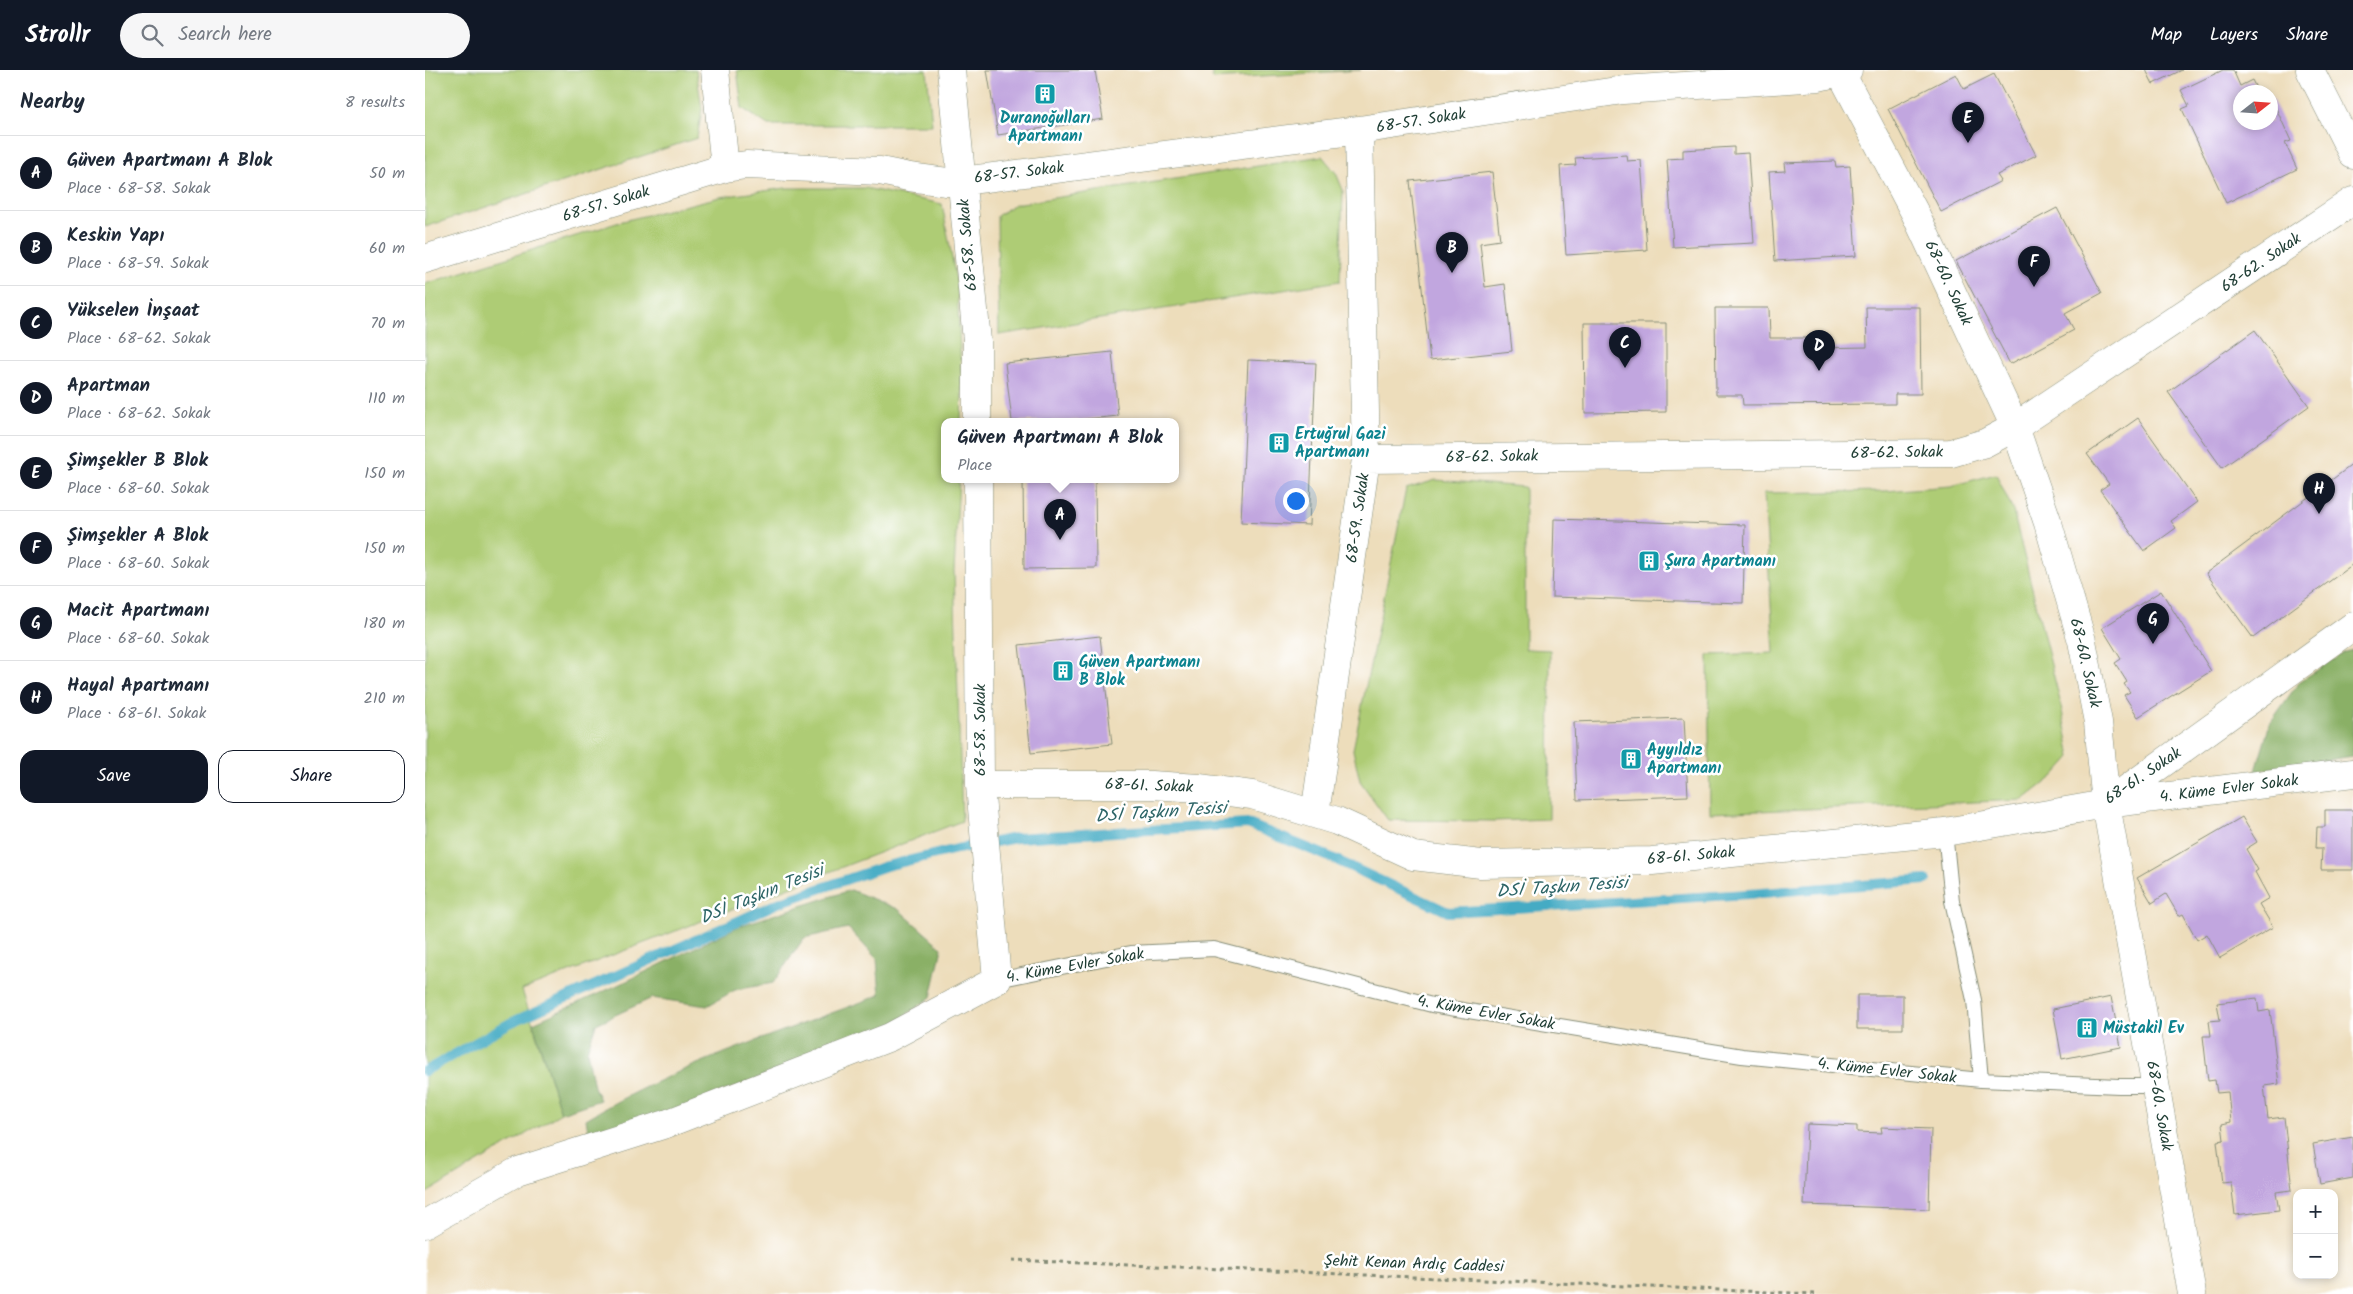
<!DOCTYPE html>
<html lang="en">
<head>
<meta charset="utf-8">
<style>
	body { margin:0; font-family:Kalam,sans-serif; background:#f6f6f7; color:#1f2937 }
	.controls { position:absolute; right:15px; bottom:15px; display:grid; overflow:hidden; border-radius:10px; box-shadow:0 2px 8px #0003 }
	.controls button { width:45px; height:45px; display:grid; place-items:center; padding:0; border:0; border-bottom:1px solid #e0e1e3; background:#fff; color:#1f2937; font:25px sans-serif }
	.compass { position:absolute; left:1808px; top:15px; width:45px; height:45px; border-radius:50%; background:#fff; box-shadow:0 2px 8px #0003; rotate:73deg }
	.you { position:absolute; left:870px; top:430px; width:18px; height:18px; margin:-12px; border:4px solid #fff; border-radius:50%; background:#1a73e8; box-shadow:0 0 0 8px #1a73e833 }
	.badge { display:grid; place-items:center; width:32px; height:32px; border-radius:50%; background:#111827; color:#fff; font-size:16px; font-weight:700 }
	.pin { position:absolute; translate:-50% -41px; filter:drop-shadow(0 1px 2px #0008) }
	.pin::after { content:''; position:absolute; top:26px; width:18px; height:15px; background:inherit; clip-path:polygon(0 0,100% 0,50% 100%) }
	.popup { position:absolute; left:516px; top:348px; width:238px; height:65px; box-sizing:border-box; display:grid; place-content:center; border-radius:10px; background:#fff; filter:drop-shadow(0 1px 4px #0005); font-size:16px; white-space:nowrap; color:#747a83 }
	.popup b { font-size:19px; color:#1f2937 }
	.popup::after { content:''; position:absolute; left:50%; top:100%; margin-left:-10px; border:10px solid transparent; border-top-color:#fff }
	.list { margin:0; padding:0; list-style:none }
	h2 { display:flex; justify-content:space-between; align-items:center; height:65px; margin:0; padding:0 20px; font-size:21px }
	h2 small { font-size:16px; font-weight:400; color:#747a83 }
	.list li { display:grid; grid-template-columns:32px 1fr auto; gap:15px; align-items:center; box-sizing:border-box; height:75px; padding:0 20px; border-top:1px solid #e0e1e3 }
	.list b { display:block; font-size:19px; white-space:nowrap }
	.list p { margin:0; font-size:16px; white-space:nowrap; color:#747a83 }
	.list em { font-size:16px; font-style:normal; color:#747a83 }
	.actions { display:flex; gap:10px; padding:15px 20px }
	.actions a { flex:1; padding:11px 0; border:1px solid #111827; border-radius:15px; text-align:center; font-size:18px; color:#111827 }
	.actions .main { background:#111827; color:#fff }
	.icon { flex:none; width:28px; height:28px; fill:none; stroke:currentColor; stroke-width:2; stroke-linecap:round; stroke-linejoin:round }
	.map { position:relative; flex:none; width:1928px; height:1224px; overflow:hidden }
	header { display:flex; align-items:center; gap:30px; box-sizing:border-box; height:70px; padding:0 25px; background:#111827; color:#fff }
	header strong { font-size:24px }
	nav { display:flex; gap:28px; margin-inline-start:auto; font-size:18px }
	.search { width:350px; height:45px; background:#f6f6f7; display:flex; align-items:center; gap:12px; box-sizing:border-box; padding:0 18px; border-radius:28px; color:#747a83; font-size:19px }
	main { display:flex }
	aside { flex:1; background:#fff }
	.map>svg:first-child { display:block }
</style>
</head>
<body>
<header>
<strong>Strollr</strong>
<div class="search"><svg class="icon" aria-label="search" viewBox="0 0 24 24"><circle cx="10" cy="10" r="6"/><path d="M15 15l6 6"/></svg>Search here</div>
<nav><a>Map</a><a>Layers</a><a>Share</a></nav>
</header>
<main>
<aside>
<h2>Nearby<small>8 results</small></h2>
<ul class="list">
<li><span class="badge">A</span><div><b>Güven Apartmanı A Blok</b><p>Place · 68-58. Sokak</p></div><em>50 m</em></li>
<li><span class="badge">B</span><div><b>Keskin Yapı</b><p>Place · 68-59. Sokak</p></div><em>60 m</em></li>
<li><span class="badge">C</span><div><b>Yükselen İnşaat</b><p>Place · 68-62. Sokak</p></div><em>70 m</em></li>
<li><span class="badge">D</span><div><b>Apartman</b><p>Place · 68-62. Sokak</p></div><em>110 m</em></li>
<li><span class="badge">E</span><div><b>Şimşekler B Blok</b><p>Place · 68-60. Sokak</p></div><em>150 m</em></li>
<li><span class="badge">F</span><div><b>Şimşekler A Blok</b><p>Place · 68-60. Sokak</p></div><em>150 m</em></li>
<li><span class="badge">G</span><div><b>Macit Apartmanı</b><p>Place · 68-60. Sokak</p></div><em>180 m</em></li>
<li><span class="badge">H</span><div><b>Hayal Apartmanı</b><p>Place · 68-61. Sokak</p></div><em>210 m</em></li>
</ul>
<div class="actions"><a class="main">Save</a><a>Share</a></div>
</aside>
<div class="map">
<svg width="1928" height="1224" viewBox="0 0 1928 1224">
	<rect width="100%" height="100%" fill="#fff"/>
	<filter id="ink" filterUnits="userSpaceOnUse"><feTurbulence type="fractalNoise" baseFrequency=".02" numOctaves="2"/><feDisplacementMap in="SourceGraphic" scale="10" xChannelSelector="R" yChannelSelector="G"/><feConvolveMatrix kernelMatrix="1 2 1 2 8 2 1 2 1" color-interpolation-filters="sRGB"/></filter>
	<filter id="wash" filterUnits="userSpaceOnUse"><feTurbulence type="fractalNoise" baseFrequency=".0096" numOctaves="4" result="noise"/><feDisplacementMap in="SourceGraphic" scale="20" xChannelSelector="R" yChannelSelector="G"/><feGaussianBlur stdDeviation="1.12" result="paint"/><feColorMatrix in="noise" values="0 0 0 0 0 0 0 0 0 0 0 0 0 0 0 0 0 1.4 0 .05"/><feComposite in="paint" operator="in"/></filter>
	<g filter="url(#wash)">
		<rect width="100%" height="100%" fill="#edddbb"/>
		<!-- green -->
		<path fill="#aecc74" stroke="#668454" d="M0,0H271L277,39L272,68L0,157Z
			M312,0H502L507,55H343L317,38Z
			M786,0H936L788,9Z
			M897,86L911,103L918,120L915,211L574,265L572,146L590,134Z
			M361,118H440L517,134L532,215L537,324L536,351H520V409H534L529,501L537,751L97,920L136,1043L0,1124V214L198,151L295,127Z
			M1571,404L1588,441L1635,631L1646,687L1629,706L1598,730L1285,743L1283,585L1349,583L1339,423L1461,421L1526,416Z
			M1011,410L1100,417V579L1125,580L1124,749L1068,751L963,750L935,711L928,680L981,419Z"/>
		<!-- forest -->
		<path fill="#8ab066" stroke="#54764d" d="M1928,580V686L1831,701L1845,653L1874,612L1920,582Z
			M426,820L473,839L517,878L506,927L467,955L165,1074L161,1049C253,994 356,963 455,925L452,889L423,858L379,868L348,913L310,920L282,936L227,928L171,954L162,981L169,1017L175,1030L136,1043L108,953L204,910L314,856Z"/>
		<g fill="none" stroke-linecap="round" stroke-linejoin="round">
			<!-- stream -->
			<path stroke="#45abc4" stroke-width="10" d="M0,1001L85,953L353,833L461,796L532,779L591,768L823,754L907,788L1023,842L1324,824L1501,810"/>
		</g>
		<g id="blocks">
			<!-- building -->
			<path fill="#c1a6df" d="M562,0H670L678,49L573,65Z
				M1721,0H1757L1728,14Z
				M1798,0H1808L1815,16L1827,10L1833,22H1816V52H1846V27L1866,71L1860,73L1872,99L1801,133L1757,39L1764,36L1756,20Z
				M1531,4L1539,19L1569,4L1611,85L1572,105L1576,111L1516,142L1463,39Z
				M1309,77V84L1323,83L1329,173L1248,177L1242,89L1258,88V80Z
				M1201,85L1202,91L1216,90L1222,180L1141,185L1135,96L1151,95L1150,88Z
				M1410,91L1411,97L1425,96L1431,186L1350,191L1344,102L1360,101L1359,93Z
				M1067,102L1075,170L1055,173L1060,217L1080,214L1087,281L1005,290L985,111Z
				M1632,138L1677,223L1640,243L1649,260L1585,294L1531,191Z
				M1441,237H1495L1496,324H1470V334L1318,335L1317,325H1291L1290,238H1344L1345,268H1392V278L1442,277Z
				M1159,253H1241V342L1160,343Z
				M1830,260L1884,336L1797,398L1743,322Z
				M687,282L693,346L644,351H587L580,293Z
				M823,290L891,293L884,455L816,452Z
				M1713,348L1772,432L1746,451L1751,458L1719,481L1675,420L1684,414L1662,384Z
				M1928,394V494L1828,568L1781,503Z
				M598,409H670L671,498L599,499Z
				M1129,449L1320,455L1318,533L1127,527Z
				M1736,521L1786,601L1713,647L1699,625L1705,622L1699,614L1702,612L1690,593L1696,589L1677,558Z
				M675,566L687,674L606,683L594,575Z
				M1259,648L1263,726L1152,730L1149,652Z
				M1900,740H1928V800H1896L1897,778H1891L1892,757H1900Z
				M1817,747L1832,772L1821,779L1833,800L1830,802L1844,828L1834,834L1848,857L1795,888L1782,864L1772,870L1758,844L1754,846L1741,824L1727,833L1712,808Z
				M1432,925H1478V959H1432Z
				M1686,927L1696,977L1637,989L1628,939Z
				M1832,928L1834,942L1845,940L1854,1014L1839,1016L1843,1049L1859,1047L1867,1120L1851,1122L1854,1140L1810,1145L1806,1112L1797,1113L1792,1071L1799,1070L1797,1054L1806,1052L1803,1022L1792,1023L1790,1010L1783,1011L1778,966H1786L1784,951L1795,950L1792,933Z
				M1382,1054L1432,1056V1062L1457,1063L1456,1057L1506,1059L1504,1139L1379,1135Z
				M1928,1067V1108L1895,1114L1888,1074Z"/>
		</g>
	</g>
	<g filter="url(#ink)">
		<use href="#blocks" fill-opacity="0" stroke="#868d78" stroke-width="1"/>
		<g fill="none" stroke-linecap="round" stroke-linejoin="round">
			<!-- service casing -->
			<g stroke="#868d78" stroke-width="16">
				<path id="service" d="M1520,762L1527,831L1549,930L1556,1010
					M572,910L706,883L789,879L1007,935L1317,986L1556,1010L1694,1016H1730"/>
			</g>
			<!-- minor casing -->
			<g stroke="#868d78" stroke-width="29">
				<path id="minor" d="M290,0L300,98
					M526,0L552,271V351
					M1885,0L1928,85
					M1416,3L1490,143L1590,357L1623,453L1657,571L1673,652L1681,734L1767,1224
					M0,189L300,98L321,95L455,101L484,107L522,112L537,111L934,60L1198,20L1394,7L1423,0
					M941,389L1526,383L1560,373L1590,357L1928,131
					M555,715H726L774,718L827,725L912,751L988,786L1056,794L1227,791L1520,762L1681,734L1928,703
					M1684,732L1928,556
					M890,744L941,389L934,60
					M0,1154L93,1101L241,1054L465,967L572,910L555,715L553,409"/>
			</g>
			<!-- path -->
			<path stroke="#868d78" stroke-width="3" stroke-dasharray="4 4" stroke-linecap="butt" d="M587,1190L1390,1224"/>
			<!-- service -->
			<use href="#service" stroke="#fff" stroke-width="14"/>
			<!-- minor -->
			<use href="#minor" stroke="#fff" stroke-width="28"/>
		</g>
	</g>
	<!-- icons -->
	<defs>
		<g id="building-square" transform="scale(1.125)"><rect x="-9" y="-9" width="18" height="18" rx="4" fill="#0f9aa8" stroke="#fff"/><path d="M-4-6H4V6H1V3H-1V6H-4ZM-2.5-4.3h1.7v1.8h-1.7ZM.8-4.3h1.7v1.8H.8ZM-2.5-1h1.7V.8h-1.7ZM.8-1h1.7V.8H.8Z" fill="#fff"/></g>
	</defs>
	<g fill-rule="evenodd">
		<use href="#building-square" x="620" y="24"/>
		<use href="#building-square" x="854" y="373"/>
		<use href="#building-square" x="1224" y="491"/>
		<use href="#building-square" x="638" y="601"/>
		<use href="#building-square" x="1206" y="689"/>
		<use href="#building-square" x="1662" y="958"/>
	</g>
	<g text-anchor="middle" dominant-baseline="central" stroke-width="5" stroke-linejoin="round" paint-order="stroke">
		<!-- culture labels -->
		<g font-size="16" font-weight="bold" fill="#0d838f" stroke="#fff" text-anchor="start">
			<text x="620" y="48" text-anchor="middle">Duranoğulları<tspan x="620" dy="18">Apartmanı</tspan></text>
			<text x="870" y="364">Ertuğrul Gazi<tspan x="870" dy="18">Apartmanı</tspan></text>
			<text x="1240" y="491">Şura Apartmanı</text>
			<text x="654" y="592">Güven Apartmanı<tspan x="654" dy="18">B Blok</tspan></text>
			<text x="1222" y="680">Ayyıldız<tspan x="1222" dy="18">Apartmanı</tspan></text>
			<text x="1678" y="958">Müstakil Ev</text>
		</g>
		<!-- street labels -->
		<g font-size="16" fill="#1f3d34" stroke="#fff">
			<text transform="translate(996 51) rotate(-9)">68-57. Sokak</text>
			<text transform="translate(594 103) rotate(-7)">68-57. Sokak</text>
			<text transform="translate(181 134) rotate(-17)">68-57. Sokak</text>
			<text transform="translate(543 175) rotate(-95)">68-58. Sokak</text>
			<text transform="translate(1836 193) rotate(-34)">68-62. Sokak</text>
			<text transform="translate(1523 213) rotate(65)">68-60. Sokak</text>
			<text transform="translate(1472 383) rotate(-1)">68-62. Sokak</text>
			<text transform="translate(1067 387) rotate(-1)">68-62. Sokak</text>
			<text transform="translate(933 448) rotate(-82)">68-59. Sokak</text>
			<text transform="translate(1660 593) rotate(77)">68-60. Sokak</text>
			<text transform="translate(555 660) rotate(-90)">68-58. Sokak</text>
			<text transform="translate(1718 706) rotate(-34)">68-61. Sokak</text>
			<text transform="translate(724 716) rotate(2)">68-61. Sokak</text>
			<text transform="translate(1804 719) rotate(-7)">4. Küme Evler Sokak</text>
			<text transform="translate(1266 786) rotate(-5)">68-61. Sokak</text>
			<text transform="translate(650 896) rotate(-10)">4. Küme Evler Sokak</text>
			<text transform="translate(1061 943) rotate(10)">4. Küme Evler Sokak</text>
			<text transform="translate(1462 1001) rotate(6)">4. Küme Evler Sokak</text>
			<text transform="translate(1734 1036) rotate(80)">68-60. Sokak</text>
			<text transform="translate(989 1194) rotate(2)">Şehit Kenan Ardıç Caddesi</text>
		</g>
		<!-- water labels -->
		<g font-size="18" font-style="italic" fill="#2c6466" stroke="#fff">
			<text transform="translate(736 743) rotate(-4)">DSİ Taşkın Tesisi</text>
			<text transform="translate(1137 818) rotate(-4)">DSİ Taşkın Tesisi</text>
			<text transform="translate(337 825) rotate(-22)">DSİ Taşkın Tesisi</text>
		</g>
	</g>
</svg>
<div class="controls">
<button>+</button>
<button>−</button>
</div>
<svg class="compass" viewBox="-18 -18 36 36"><path d="M0-13l5 13h-10z" fill="#e53935"/><path d="M0 13l5-13h-10z" fill="#747a83"/></svg>
<div class="you"></div>
<div class="pin badge" style="left:635px;top:470px">A</div>
<div class="popup"><b>Güven Apartmanı A Blok</b>Place</div>
<div class="pin badge" style="left:1027px;top:203px">B</div>
<div class="pin badge" style="left:1200px;top:298px">C</div>
<div class="pin badge" style="left:1394px;top:301px">D</div>
<div class="pin badge" style="left:1543px;top:73px">E</div>
<div class="pin badge" style="left:1609px;top:217px">F</div>
<div class="pin badge" style="left:1728px;top:574px">G</div>
<div class="pin badge" style="left:1894px;top:444px">H</div>
</div>
</main>
</body>
</html>
